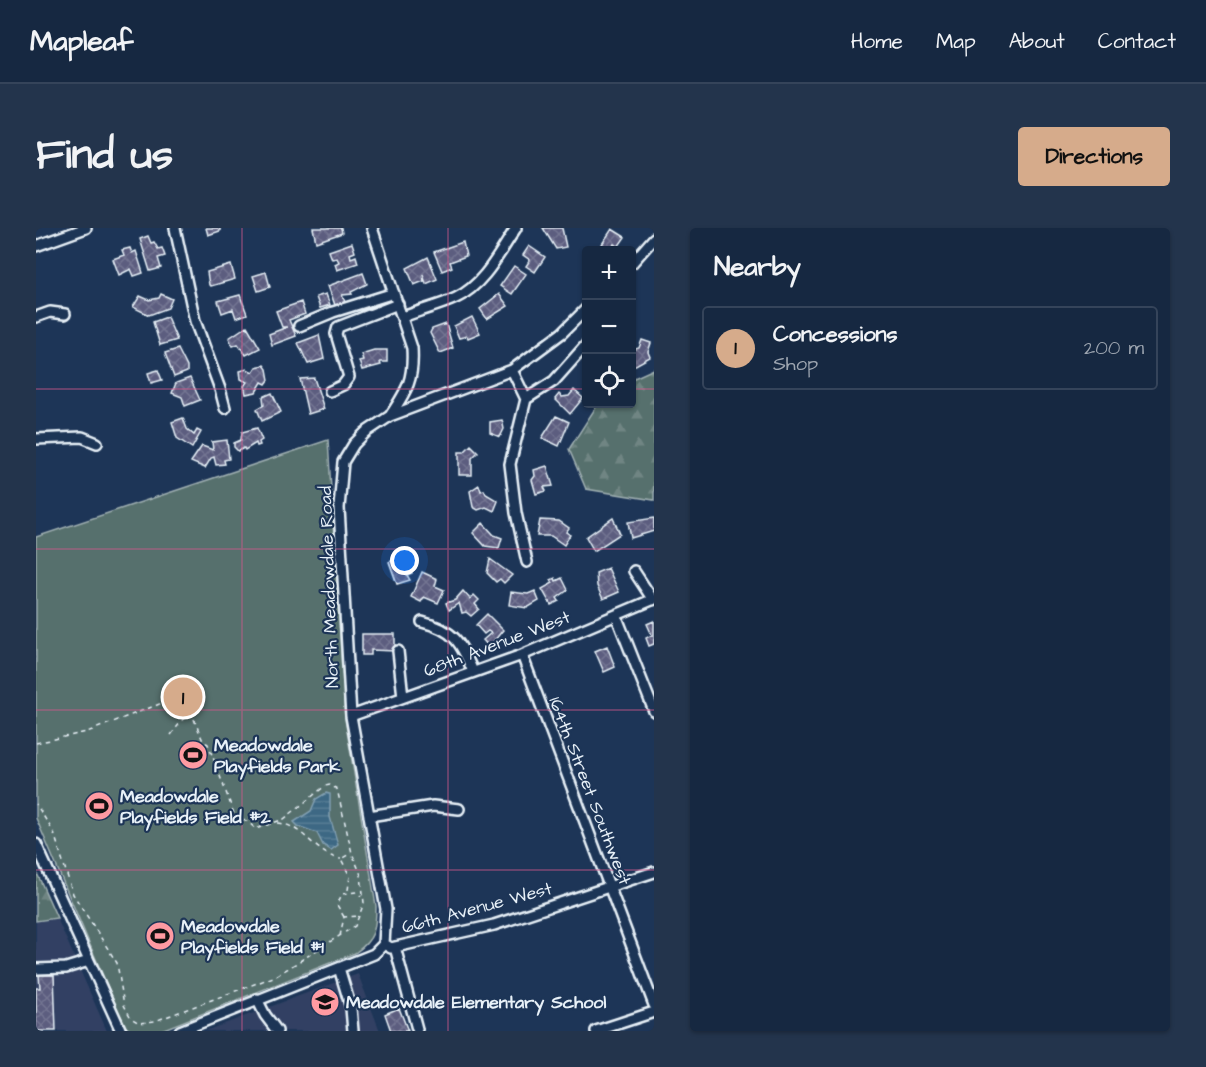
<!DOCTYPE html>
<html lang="en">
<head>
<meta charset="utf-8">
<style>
	body { margin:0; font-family:"Architects Daughter",sans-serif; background:#23344c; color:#f1f3f6 }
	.controls { position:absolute; right:18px; top:18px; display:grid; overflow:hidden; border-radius:6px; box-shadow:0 2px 4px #0004 }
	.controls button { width:54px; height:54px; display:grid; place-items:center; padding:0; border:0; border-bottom:2px solid #35445a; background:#162841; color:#f1f3f6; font:30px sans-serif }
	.you { position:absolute; left:369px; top:333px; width:21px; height:21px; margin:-15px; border:4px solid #fff; border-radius:50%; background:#1a73e8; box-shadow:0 0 0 9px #1a73e833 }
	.badge { display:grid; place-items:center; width:39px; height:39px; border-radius:50%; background:#d6ab8b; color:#111; font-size:20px; font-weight:700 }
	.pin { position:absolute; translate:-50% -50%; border:3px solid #fff; box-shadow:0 2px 6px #0006 }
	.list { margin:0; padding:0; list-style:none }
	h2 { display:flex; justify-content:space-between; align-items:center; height:78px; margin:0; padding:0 24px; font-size:26px }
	h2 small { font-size:20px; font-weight:400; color:#9ea6b1 }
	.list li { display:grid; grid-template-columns:39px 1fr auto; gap:18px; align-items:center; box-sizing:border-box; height:84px; margin:0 12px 12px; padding:0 12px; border:2px solid #35445a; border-radius:6px }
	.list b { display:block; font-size:22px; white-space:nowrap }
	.list p { margin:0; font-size:20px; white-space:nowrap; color:#9ea6b1 }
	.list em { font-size:20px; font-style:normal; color:#9ea6b1 }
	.icon { flex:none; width:33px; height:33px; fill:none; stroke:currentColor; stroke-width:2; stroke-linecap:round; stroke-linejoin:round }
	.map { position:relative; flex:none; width:618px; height:803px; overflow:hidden; border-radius:6px }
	header { display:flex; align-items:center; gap:36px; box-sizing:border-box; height:84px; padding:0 30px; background:#162841; border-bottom:2px solid #35445a }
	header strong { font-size:28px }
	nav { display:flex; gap:33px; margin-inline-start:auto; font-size:21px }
	.intro { display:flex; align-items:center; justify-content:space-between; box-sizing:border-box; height:144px; padding:0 36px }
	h1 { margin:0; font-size:42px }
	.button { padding:15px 27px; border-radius:6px; background:#d6ab8b; color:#111; font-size:21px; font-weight:700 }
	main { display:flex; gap:36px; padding:0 36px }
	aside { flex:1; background:#162841; border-radius:6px; box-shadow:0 2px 4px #0004 }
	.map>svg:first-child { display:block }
</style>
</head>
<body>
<header>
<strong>Mapleaf</strong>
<nav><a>Home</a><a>Map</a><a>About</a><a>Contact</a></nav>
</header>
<div class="intro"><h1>Find us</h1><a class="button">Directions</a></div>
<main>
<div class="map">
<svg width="618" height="803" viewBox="0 0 618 803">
	<defs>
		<pattern id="forest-firs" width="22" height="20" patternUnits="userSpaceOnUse" patternTransform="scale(1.5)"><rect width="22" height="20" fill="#57706d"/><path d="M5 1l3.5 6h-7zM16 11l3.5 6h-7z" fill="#6f8583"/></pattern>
		<pattern id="water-rules" width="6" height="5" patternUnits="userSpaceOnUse" patternTransform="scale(1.5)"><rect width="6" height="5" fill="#3d6884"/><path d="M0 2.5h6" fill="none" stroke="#597e96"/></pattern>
		<pattern id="building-cross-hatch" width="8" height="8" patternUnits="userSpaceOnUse" patternTransform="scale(1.5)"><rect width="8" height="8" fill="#5c5d7f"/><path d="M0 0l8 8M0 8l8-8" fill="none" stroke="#737592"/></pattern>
	</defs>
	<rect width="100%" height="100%" fill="#1d3557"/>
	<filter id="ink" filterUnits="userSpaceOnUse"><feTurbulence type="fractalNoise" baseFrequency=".0167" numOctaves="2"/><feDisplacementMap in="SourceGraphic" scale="12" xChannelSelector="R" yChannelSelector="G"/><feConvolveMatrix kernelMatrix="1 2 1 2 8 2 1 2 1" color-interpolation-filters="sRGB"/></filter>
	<g filter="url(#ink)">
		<!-- built -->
		<path fill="#304163" d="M21,690L71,803H0V693Z
			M322,746L344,803H169Z"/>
		<!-- forest -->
		<path fill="url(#forest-firs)" stroke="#a0b0b2" stroke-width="1.5" d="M618,141V272L550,261L533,221L562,176H596V151Z
			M0,643L21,690L0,693Z"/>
		<!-- garden -->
		<path fill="#57706d" stroke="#a0b0b2" stroke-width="1.5" d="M292,212L309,491L340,678C340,701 339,711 319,725L123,803H95L88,797L0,590V309Z"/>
		<!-- water -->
		<path fill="url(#water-rules)" stroke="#819fb2" stroke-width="1.5" d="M290,565L294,566V589L302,617L295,622L287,617L281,605L262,598L258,594L275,583L280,571Z"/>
		<!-- building -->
		<path fill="url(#building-cross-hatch)" stroke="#e8f1f8" stroke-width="1.5" d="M170,0H184V3L172,7Z
			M277,0H305L306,5L280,14Z
			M507,0H526L530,19L520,21Z
			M576,1L589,9L582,19L578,16L575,22L566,16Z
			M112,8L115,15L118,14L122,21L126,20L129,28L122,30L125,40L114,43L104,11Z
			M427,14L430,28L414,34L416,39L406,43L398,24Z
			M316,15L319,24L314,26L315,30L320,28L322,35L301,42L299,36L303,34L301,30L296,31L293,23Z
			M493,18L509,29L499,44L490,38L494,32L487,27Z
			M94,20L96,25L100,23L107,45L98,48L95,41L83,47L77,31L88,27L86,22Z
			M392,29L401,51L390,56L387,46L388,53L378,57L371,40Z
			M195,37L199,51L175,58L173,57L171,44Z
			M478,38L490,46L476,66L464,58Z
			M230,44L234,59L222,63L217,48Z
			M327,45L331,56L315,64L316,66L306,67L309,74L299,77L292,58Z
			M125,66L136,71L132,80L113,87L97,79L104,68L113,72L123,70Z
			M290,66L294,77L284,80L280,69Z
			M463,66L472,78L451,91L444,81Z
			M204,67L211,86L200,90L197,81L186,85L182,73Z
			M265,74L269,86L253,92L260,108L236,117L233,106L251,99H246L240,83Z
			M131,89L141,112L124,117L117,94Z
			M436,89L444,105L432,110L431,108L423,110L418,98Z
			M410,96L417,120L404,125L394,105L396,101Z
			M211,98L224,120L210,127L202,116L197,118L193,110Z
			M283,107L288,131L272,136L262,115Z
			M606,112L615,115L612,124L614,129L596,139V122L603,120Z
			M142,121L151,139V144L138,149L129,125Z
			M338,122H351V134H344L345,137L326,142L323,133L327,132L325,126Z
			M228,137L231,141L233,152L230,156L226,154L220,164L210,166L208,158L211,154L205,151L204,143L211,141L217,144L220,139Z
			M122,142L126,152L115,155L112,145Z
			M154,150L164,172L149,178L146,169L136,165L140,155Z
			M278,150L288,181L272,186L264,151Z
			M538,162L547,170L534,186L519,171L523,166L526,169L533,168Z
			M236,165L245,184L226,193L221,181L228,177L227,169Z
			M520,188L533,194L523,218L506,210Z
			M147,190L151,201L158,207L161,202L165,204L156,220L141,210L136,194Z
			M466,192L468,201L464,209L454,205V194Z
			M221,200L226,212L223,214L224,217L221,218L220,215L209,222L208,220L202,223L198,219V215L205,212L206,204Z
			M191,212L193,231L188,232L189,236L180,237L178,229L175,230L169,240L155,234L166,218L177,222L176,214Z
			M435,217L442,224L436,230V247H423V224H428Z
			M511,238L517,258L508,259L510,263L500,266L496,252L499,248L498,242Z
			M443,257L445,263L448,262L450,266L462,273L458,283L450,279L442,282L437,279L434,263Z
			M577,290L584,306L558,323L550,309Z
			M618,290V303L595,310L592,294Z
			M504,292L523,293L533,300L530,304L534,307L528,317L515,308H501Z
			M447,295L458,307L466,310L463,320L449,318L437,305Z
			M370,327L376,345L371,347L374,352L361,356L353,334Z
			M454,331L476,347L468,355L464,351L460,354L451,345Z
			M572,340L583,364L567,371L561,358L560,345Z
			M386,344L401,351L399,358L408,362L402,375L388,369L385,374L375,369Z
			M519,350L520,353L526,350L532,362L521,370L523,373L515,377L506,361L517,355L515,352Z
			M427,363L434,371L438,367L443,372L439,376L443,381L435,388L430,384L426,385L423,375L413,382L410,375L419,372Z
			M499,363L503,373L491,380L473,377L475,364L492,366Z
			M451,386L467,402L453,419L447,412L455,405L452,403L448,406L440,397Z
			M618,393V416L613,418L610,410L616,407L611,396Z
			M326,406H359V423L335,422V427H326Z
			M571,418L579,439L568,444L559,423Z
			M150,462L154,468L146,487L139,488L136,482L144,464Z
			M3,747H18L20,803H0V760H4Z
			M363,780L372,803H355L349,786Z"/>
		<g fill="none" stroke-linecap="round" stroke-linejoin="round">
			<!-- minor casing -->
			<g stroke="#e8f1f8" stroke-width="14">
				<path id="minor" d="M139,0L159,93L184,161L189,180
					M336,0L376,120C378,152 371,162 354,188
					M0,18L50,0
					M596,35L618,10
					M0,89L14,84L29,86
					M367,89C384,82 403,78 420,70C448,57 464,24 480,0
					M263,98L297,84L358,65
					M476,142L490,171L474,236L480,285L491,334
					M294,163L307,157L313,149L300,106L302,99L362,76
					M490,171L518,153L550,117
					M0,211L46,209L61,215
					M598,343L617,372
					M580,387L618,483
					M386,394C418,402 425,414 437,444
					M362,423L367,469
					M486,427L618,777
					M315,488L486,427L618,371
					M333,588L397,578L423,581
					M0,616L85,803
					M348,716L350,681L315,488L303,280L307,234L318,216L330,204L354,188L476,142L526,105L550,81
					M348,716L355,720L458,697L618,644
					M359,719L381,801
					M303,740L315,780L317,803
					M0,741L30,740L53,733
					M221,771L229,787L241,803
					M144,803L338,726L348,716
					M560,803L618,784"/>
			</g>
			<!-- path -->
			<path stroke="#e8f1f8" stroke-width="1.5" stroke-dasharray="4.5 4.5" stroke-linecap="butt" d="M135,507L147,491L155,487
				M0,515L51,504L134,472L143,461L149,459L154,461L153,479L167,513L172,516L200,591L211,593L220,601L248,591L289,558L294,557L301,561L316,625L325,647L328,675L319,698L240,748L119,793L103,795L95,790L88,777L81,735L37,666L18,605L0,576
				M242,595C268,597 279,627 305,631
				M312,662L314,648L305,631L315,625
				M308,689L301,677L306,666L320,664L325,668
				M304,708L308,689L322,688"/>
			<!-- minor -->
			<use href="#minor" stroke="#1d3557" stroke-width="9"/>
		</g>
	</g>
	<!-- grid -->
	<path fill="none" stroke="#cd598a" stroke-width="1.5" stroke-opacity="0.55" d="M206,0V803M412,0V803M0,161H550M596,161H618M0,321H618M0,482H618M0,642H618"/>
	<!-- icons -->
	<defs>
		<g id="stadium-disc" transform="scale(1.5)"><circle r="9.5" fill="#ff9aa2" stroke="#1d3557"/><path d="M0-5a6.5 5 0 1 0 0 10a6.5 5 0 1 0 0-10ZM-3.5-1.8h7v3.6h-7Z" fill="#111"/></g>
		<g id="school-disc" transform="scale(1.5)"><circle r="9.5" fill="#ff9aa2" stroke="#1d3557"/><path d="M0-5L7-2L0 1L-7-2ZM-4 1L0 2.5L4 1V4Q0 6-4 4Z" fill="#111"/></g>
	</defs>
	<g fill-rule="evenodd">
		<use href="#stadium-disc" x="157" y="527"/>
		<use href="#stadium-disc" x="63" y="578"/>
		<use href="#stadium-disc" x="124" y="708"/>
		<use href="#school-disc" x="289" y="774"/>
	</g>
	<g text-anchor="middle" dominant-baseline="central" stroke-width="4.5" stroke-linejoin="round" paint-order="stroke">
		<!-- street labels -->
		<g font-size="18" fill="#e8f1f8" stroke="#1d3557">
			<text transform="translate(293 359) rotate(-92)">North Meadowdale Road</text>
			<text transform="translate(461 416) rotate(-21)">68th Avenue West</text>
			<text transform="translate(554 563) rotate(69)">164th Street Southwest</text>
			<text transform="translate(441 680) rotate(-15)">66th Avenue West</text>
		</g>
		<!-- poi labels -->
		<g font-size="18" font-weight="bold" fill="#e8f1f8" stroke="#1d3557" text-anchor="start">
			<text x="178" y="517">Meadowdale<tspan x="178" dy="21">Playfields Park</tspan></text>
			<text x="84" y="568">Meadowdale<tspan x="84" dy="21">Playfields Field #2</tspan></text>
			<text x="145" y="698">Meadowdale<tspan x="145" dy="21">Playfields Field #1</tspan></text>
			<text x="310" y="774">Meadowdale Elementary School</text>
		</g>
	</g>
</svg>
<div class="controls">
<button>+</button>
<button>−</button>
<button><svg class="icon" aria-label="locate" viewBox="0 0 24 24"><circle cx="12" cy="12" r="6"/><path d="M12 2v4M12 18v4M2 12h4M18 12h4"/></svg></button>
</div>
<div class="you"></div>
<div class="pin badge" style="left:147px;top:469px">1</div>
</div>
<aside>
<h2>Nearby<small></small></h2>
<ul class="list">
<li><span class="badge">1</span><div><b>Concessions</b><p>Shop</p></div><em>200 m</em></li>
</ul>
</aside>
</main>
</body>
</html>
